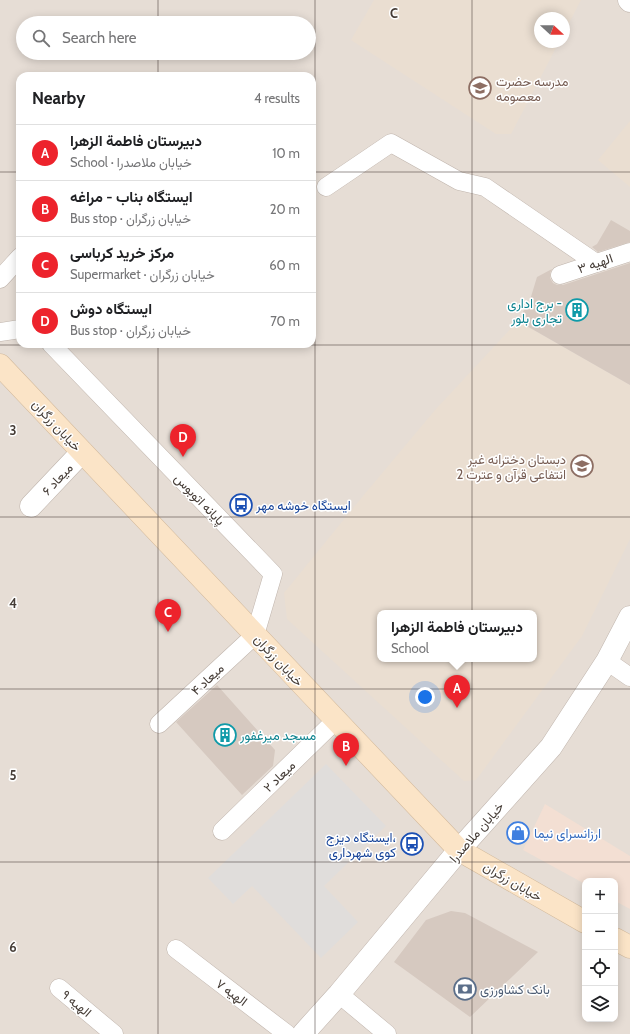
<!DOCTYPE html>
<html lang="en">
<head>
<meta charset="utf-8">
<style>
	body { margin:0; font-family:Cabin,Vazirmatn,sans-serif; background:#f6f6f6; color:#202124 }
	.controls { position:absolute; right:12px; bottom:12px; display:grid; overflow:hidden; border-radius:8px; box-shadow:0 2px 10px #0003 }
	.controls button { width:36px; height:36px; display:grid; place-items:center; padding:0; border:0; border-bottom:1px solid #e0e0e0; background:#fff; color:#202124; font:20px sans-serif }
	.compass { position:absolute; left:534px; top:12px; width:36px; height:36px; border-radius:50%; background:#fff; box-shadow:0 2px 10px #0003; rotate:111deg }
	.you { position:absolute; left:425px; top:697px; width:14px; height:14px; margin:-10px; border:3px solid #fff; border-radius:50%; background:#1a73e8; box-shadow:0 0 0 6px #1a73e833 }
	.badge { display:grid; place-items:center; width:26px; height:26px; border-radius:50%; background:#ed232c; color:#fff; font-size:13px; font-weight:700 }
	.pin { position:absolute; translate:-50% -33px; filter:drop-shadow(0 1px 2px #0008) }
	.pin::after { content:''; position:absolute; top:21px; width:14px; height:12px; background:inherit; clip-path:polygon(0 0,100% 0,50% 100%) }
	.popup { position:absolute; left:377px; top:610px; width:160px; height:52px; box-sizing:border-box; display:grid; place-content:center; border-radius:8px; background:#fff; filter:drop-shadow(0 1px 3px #0005); font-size:13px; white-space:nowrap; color:#757577 }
	.popup b { font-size:15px; color:#202124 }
	.popup::after { content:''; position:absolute; left:50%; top:100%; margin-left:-8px; border:8px solid transparent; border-top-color:#fff }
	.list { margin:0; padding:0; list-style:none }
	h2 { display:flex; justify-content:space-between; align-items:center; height:52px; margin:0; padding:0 16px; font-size:17px }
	h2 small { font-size:13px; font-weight:400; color:#757577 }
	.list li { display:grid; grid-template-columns:26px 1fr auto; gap:12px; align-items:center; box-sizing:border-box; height:56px; padding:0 16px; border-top:1px solid #e0e0e0 }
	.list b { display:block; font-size:15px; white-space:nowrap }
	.list p { margin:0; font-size:13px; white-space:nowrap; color:#757577 }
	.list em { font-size:13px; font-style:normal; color:#757577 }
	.icon { flex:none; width:22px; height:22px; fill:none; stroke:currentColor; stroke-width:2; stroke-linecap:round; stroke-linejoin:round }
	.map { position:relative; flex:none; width:630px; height:1034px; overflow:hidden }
	.search { position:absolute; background:#fff; box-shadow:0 2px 10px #0003; left:16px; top:16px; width:300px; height:44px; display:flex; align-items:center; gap:10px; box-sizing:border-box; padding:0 14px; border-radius:22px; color:#757577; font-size:15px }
	.panel { position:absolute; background:#fff; box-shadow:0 2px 10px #0003; left:16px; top:72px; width:300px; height:276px; border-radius:12px }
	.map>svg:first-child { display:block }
</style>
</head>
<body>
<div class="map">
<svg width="630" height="1034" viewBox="0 0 630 1034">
	<rect width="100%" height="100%" fill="#f2ece6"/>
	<!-- residential -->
	<path fill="#e6ddd5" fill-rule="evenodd" d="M0,0H630V1034H0ZM540,18H564V42H540ZM23,23H309V53H23ZM20,76H312V344H20ZM380,613H534V659H380ZM585,881H615V1019H585Z"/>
	<!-- commercial -->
	<path fill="#f3dfd3" d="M545,804L630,856V909L615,901V881H585V884L523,850Z"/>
	<!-- education -->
	<path fill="#eaded1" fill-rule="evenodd" d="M374,0H581L564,33V18H540V42H559L511,134H496L351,40Z
		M630,121V187L598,160Z
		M518,321L630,385V539L582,636L476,780L464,781L287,619L284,593L363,496L436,409ZM380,613H534V659H380Z"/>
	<!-- parking -->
	<path fill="#e0dddb" d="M326,764L386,826L324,886L358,922L321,958L252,886L233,904L208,878Z"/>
	<!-- building -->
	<path fill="#d6c9c0" d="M611,220L630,231V242L598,252L592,247L597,244Z
		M630,263V385L518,321L530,300L537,277L552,269L550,273V278L553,283L557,285H563Z
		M217,685L275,750L273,766L242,795L176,722Z
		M451,911L465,913L538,952L470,1017L394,962L426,920Z"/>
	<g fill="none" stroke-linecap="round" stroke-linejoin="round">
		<!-- lane casing -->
		<g stroke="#c0b5ad" stroke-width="19">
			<path id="lane" d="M326,187L391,143L459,181L485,187L596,263
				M560,275L630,252
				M0,279L20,257
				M0,332L20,329
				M51,344L273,574L255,635L159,724
				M607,661L630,677
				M222,831L336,720
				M176,949L287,1034
				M59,988L114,1034
				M339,994L387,1034"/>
		</g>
		<!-- street casing -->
		<g stroke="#c0b5ad" stroke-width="23">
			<path id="street" d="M629,0L630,1
				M31,506L82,452
				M303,1034L339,994L459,850L551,747L607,661L630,617"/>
		</g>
		<!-- secondary casing -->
		<g stroke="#d2b99b" stroke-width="23">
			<path id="secondary" d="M0,365L459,850L585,922
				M615,939L630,947"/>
		</g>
		<!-- lane -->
		<use href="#lane" stroke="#fff" stroke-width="18"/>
		<!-- street -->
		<use href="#street" stroke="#fff" stroke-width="22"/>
		<!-- secondary -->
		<use href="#secondary" stroke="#fbe4c7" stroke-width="22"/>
	</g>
	<!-- grid -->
	<path fill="none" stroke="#453c36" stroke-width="1" stroke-opacity="0.55" d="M158,0V23M315,0V1034M472,0V1034M158,53V76M0,172H20M312,172H630M158,344V1034M0,345H630M0,517H630M0,689H630M0,862H630"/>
	<!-- icons -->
	<defs>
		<g id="school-ring" transform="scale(1.15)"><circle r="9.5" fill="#fff" stroke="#8d6e63" stroke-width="1.5"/><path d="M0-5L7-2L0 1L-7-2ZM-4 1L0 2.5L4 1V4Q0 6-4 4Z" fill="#8d6e63"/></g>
		<g id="building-ring" transform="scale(1.15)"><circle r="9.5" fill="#fff" stroke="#0f9aa8" stroke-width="1.5"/><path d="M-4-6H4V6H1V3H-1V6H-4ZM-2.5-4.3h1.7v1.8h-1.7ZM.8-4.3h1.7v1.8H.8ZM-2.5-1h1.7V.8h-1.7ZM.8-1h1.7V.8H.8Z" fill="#0f9aa8"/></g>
		<g id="bus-ring" transform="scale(1.15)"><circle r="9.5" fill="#fff" stroke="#1a4fb4" stroke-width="1.5"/><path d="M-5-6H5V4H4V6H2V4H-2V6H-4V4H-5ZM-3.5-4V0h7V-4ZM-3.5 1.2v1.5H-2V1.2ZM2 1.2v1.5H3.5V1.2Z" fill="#1a4fb4"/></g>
		<g id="shop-ring" transform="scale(1.15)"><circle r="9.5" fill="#fff" stroke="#3f7fe0" stroke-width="1.5"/><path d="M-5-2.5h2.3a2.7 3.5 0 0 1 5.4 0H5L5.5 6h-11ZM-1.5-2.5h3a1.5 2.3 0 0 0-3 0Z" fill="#3f7fe0"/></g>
		<g id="bank-ring" transform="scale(1.15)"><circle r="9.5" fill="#fff" stroke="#5c6f8a" stroke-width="1.5"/><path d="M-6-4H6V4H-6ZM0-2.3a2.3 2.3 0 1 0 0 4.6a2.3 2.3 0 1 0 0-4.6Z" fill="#5c6f8a"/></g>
	</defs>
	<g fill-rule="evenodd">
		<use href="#school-ring" x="480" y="88"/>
		<use href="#building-ring" x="577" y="310"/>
		<use href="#school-ring" x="582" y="466"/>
		<use href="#bus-ring" x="241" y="505"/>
		<use href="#building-ring" x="225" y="735"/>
		<use href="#shop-ring" x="518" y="833"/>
		<use href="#bus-ring" x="412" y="844"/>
		<use href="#bank-ring" x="465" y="989"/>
	</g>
	<g text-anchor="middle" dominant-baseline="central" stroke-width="3" stroke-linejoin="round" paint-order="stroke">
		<!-- education labels -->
		<g font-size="13" fill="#785e54" stroke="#fff" text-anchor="start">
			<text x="496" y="81">مدرسه حضرت<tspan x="496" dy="15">معصومه</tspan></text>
			<text x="566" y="459" text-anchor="end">دبستان دخترانه غیر<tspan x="566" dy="15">انتفاعی قرآن و عترت 2</tspan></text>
		</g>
		<!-- street labels -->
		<g font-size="13" fill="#453c36" stroke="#fff">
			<text transform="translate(595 263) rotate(-19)">الهیه ۳</text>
			<text transform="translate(57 425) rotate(47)">خیابان زرگران</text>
			<text transform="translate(57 479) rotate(-47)">میعاد ۶</text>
			<text transform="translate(200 499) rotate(46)">پایانه اتوبوس</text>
			<text transform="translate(279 660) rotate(47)">خیابان زرگران</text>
			<text transform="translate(207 679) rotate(-43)">میعاد ۴</text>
			<text transform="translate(279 776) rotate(-44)">میعاد ۲</text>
			<text transform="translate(476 832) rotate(-49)">خیابان ملاصدرا</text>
			<text transform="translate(513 881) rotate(30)">خیابان زرگران</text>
			<text transform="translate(232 992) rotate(37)">الهیه ۷</text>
			<text transform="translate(77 1003) rotate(40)">الهیه ۹</text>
		</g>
		<!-- culture labels -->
		<g font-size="13" fill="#0d838f" stroke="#fff" text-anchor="end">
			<text x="562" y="303">برج اداری -<tspan x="562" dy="15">تجاری بلور</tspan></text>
			<text x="240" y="735" text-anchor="start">مسجد میرغفور</text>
		</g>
		<!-- transit labels -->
		<g font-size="13" fill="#164399" stroke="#fff" text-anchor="start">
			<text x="256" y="505">ایستگاه خوشه مهر</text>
			<text x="396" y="837" text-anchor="end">ایستگاه دیزج،<tspan x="396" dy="15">کوی شهرداری</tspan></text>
		</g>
		<!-- shop labels -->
		<g font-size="13" fill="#366cbe" stroke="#fff" text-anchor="start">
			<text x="534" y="833">ارزانسرای نیما</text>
		</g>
		<!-- service labels -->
		<g font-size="13" fill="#4e5e75" stroke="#fff" text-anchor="start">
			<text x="480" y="989">بانک کشاورزی</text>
		</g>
	</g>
	<g font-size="13" text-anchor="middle" font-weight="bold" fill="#453c36" stroke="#fff" stroke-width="3" stroke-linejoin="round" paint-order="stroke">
		<text x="394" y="18">C</text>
		<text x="13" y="435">3</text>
		<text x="13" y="608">4</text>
		<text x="13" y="780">5</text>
		<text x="13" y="952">6</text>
	</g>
</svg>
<div class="controls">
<button>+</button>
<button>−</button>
<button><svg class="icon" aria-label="locate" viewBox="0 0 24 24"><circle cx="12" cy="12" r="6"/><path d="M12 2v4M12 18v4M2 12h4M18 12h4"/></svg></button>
<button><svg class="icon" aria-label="layers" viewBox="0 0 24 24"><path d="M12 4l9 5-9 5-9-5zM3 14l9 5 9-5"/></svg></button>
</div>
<svg class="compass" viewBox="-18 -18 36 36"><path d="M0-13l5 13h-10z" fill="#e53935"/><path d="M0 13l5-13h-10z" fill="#757577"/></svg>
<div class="you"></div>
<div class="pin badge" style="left:457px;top:708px">A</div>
<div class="popup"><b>دبیرستان فاطمة الزهرا</b>School</div>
<div class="pin badge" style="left:346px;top:766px">B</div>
<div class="pin badge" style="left:168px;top:632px">C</div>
<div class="pin badge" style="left:183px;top:457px">D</div>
<div class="search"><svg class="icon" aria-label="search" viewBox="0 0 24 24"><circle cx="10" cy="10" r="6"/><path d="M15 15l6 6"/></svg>Search here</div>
<section class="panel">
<h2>Nearby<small>4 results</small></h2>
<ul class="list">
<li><span class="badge">A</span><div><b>دبیرستان فاطمة الزهرا</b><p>School · خیابان ملاصدرا</p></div><em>10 m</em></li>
<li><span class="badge">B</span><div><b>ایستگاه بناب - مراغه</b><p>Bus stop · خیابان زرگران</p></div><em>20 m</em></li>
<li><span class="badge">C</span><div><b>مرکز خرید کرباسی</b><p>Supermarket · خیابان زرگران</p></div><em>60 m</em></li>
<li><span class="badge">D</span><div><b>ایستگاه دوش</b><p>Bus stop · خیابان زرگران</p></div><em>70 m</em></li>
</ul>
</section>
</div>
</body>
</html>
